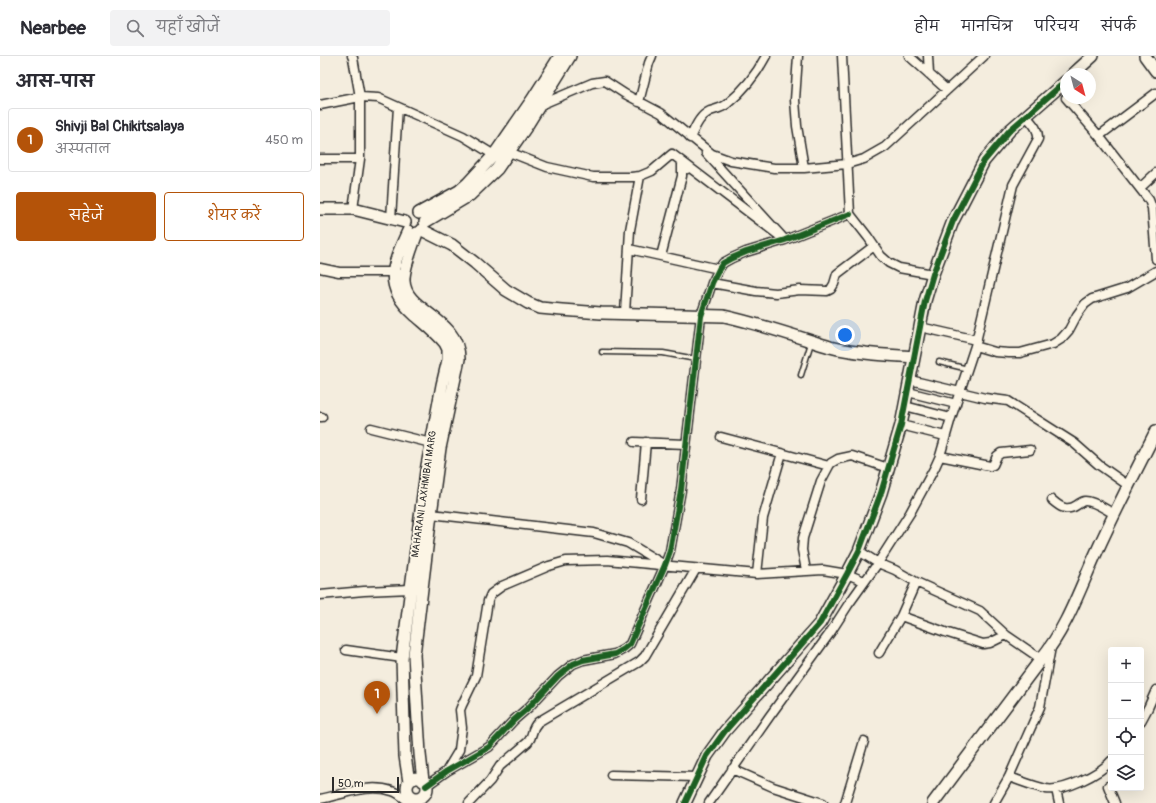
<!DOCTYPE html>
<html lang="hi">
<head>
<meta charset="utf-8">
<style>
	body { margin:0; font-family:Pangolin,"Playpen Sans Deva",sans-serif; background:#f2f2f3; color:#2b2b33 }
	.controls { position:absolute; right:12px; bottom:12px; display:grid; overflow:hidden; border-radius:4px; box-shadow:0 4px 16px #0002 }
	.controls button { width:36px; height:36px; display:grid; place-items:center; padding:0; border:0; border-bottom:1px solid #e1e1e2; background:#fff; color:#2b2b33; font:20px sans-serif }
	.compass { position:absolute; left:740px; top:12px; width:36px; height:36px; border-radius:50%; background:#fff; box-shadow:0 4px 16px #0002; rotate:144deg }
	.scale { position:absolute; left:12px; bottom:10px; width:67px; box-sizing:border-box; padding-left:4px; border:2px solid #2b2b2b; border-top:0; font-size:11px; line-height:14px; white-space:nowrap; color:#2b2b2b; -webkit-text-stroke:3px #fcf5e5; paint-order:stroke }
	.you { position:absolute; left:525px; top:279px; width:14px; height:14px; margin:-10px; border:3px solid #fff; border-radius:50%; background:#1a73e8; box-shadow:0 0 0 6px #1a73e833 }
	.badge { display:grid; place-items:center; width:26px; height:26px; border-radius:50%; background:#b45309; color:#fff; font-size:13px; font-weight:700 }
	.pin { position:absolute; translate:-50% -33px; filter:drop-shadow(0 1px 2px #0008) }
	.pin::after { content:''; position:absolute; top:21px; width:14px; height:12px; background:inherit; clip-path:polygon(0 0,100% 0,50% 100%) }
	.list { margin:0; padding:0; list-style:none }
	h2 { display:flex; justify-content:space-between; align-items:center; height:52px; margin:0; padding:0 16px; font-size:17px }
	h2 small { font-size:13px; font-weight:400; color:#7c7c81 }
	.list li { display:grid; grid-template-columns:26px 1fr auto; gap:12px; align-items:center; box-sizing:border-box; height:64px; margin:0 8px 8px; padding:0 8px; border:1px solid #e1e1e2; border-radius:4px }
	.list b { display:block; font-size:15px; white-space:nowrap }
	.list p { margin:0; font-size:13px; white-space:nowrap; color:#7c7c81 }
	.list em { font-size:13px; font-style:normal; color:#7c7c81 }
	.actions { display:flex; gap:8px; padding:12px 16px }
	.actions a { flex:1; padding:9px 0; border:1px solid #b45309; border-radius:4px; text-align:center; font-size:14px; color:#b45309 }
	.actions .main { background:#b45309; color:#fff }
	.icon { flex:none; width:22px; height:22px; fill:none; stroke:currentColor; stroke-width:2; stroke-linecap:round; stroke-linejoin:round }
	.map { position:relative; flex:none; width:836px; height:747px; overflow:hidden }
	header { display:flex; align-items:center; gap:24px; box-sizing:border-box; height:56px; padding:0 20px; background:#fff; border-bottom:1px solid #e1e1e2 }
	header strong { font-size:19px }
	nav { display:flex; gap:22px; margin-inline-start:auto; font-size:14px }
	.search { width:280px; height:36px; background:#f2f2f3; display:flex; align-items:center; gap:10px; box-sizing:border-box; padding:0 14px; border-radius:4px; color:#7c7c81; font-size:15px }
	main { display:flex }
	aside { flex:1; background:#fff }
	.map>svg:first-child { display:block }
</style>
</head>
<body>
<header>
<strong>Nearbee</strong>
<div class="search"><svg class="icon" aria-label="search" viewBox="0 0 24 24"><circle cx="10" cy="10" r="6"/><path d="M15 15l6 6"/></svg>यहाँ खोजें</div>
<nav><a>होम</a><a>मानचित्र</a><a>परिचय</a><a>संपर्क</a></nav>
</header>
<main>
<aside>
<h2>आस-पास<small></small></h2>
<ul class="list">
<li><span class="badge">1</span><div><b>Shivji Bal Chikitsalaya</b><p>अस्पताल</p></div><em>450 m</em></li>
</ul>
<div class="actions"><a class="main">सहेजें</a><a>शेयर करें</a></div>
</aside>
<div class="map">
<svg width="836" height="747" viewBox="0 0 836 747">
	<rect width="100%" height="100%" fill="#f4edde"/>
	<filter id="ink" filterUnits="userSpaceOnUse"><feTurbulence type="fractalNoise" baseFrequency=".025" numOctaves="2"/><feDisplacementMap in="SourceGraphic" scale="8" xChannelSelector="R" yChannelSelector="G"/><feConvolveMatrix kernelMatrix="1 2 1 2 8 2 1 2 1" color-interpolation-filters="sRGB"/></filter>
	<g filter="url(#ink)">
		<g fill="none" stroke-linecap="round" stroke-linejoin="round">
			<!-- lane casing -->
			<g stroke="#2b2b2b" stroke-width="7">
				<path id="lane" d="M282,296L343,297L376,303
					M619,306L648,313
					M481,319L491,287"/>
			</g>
			<!-- street casing -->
			<g stroke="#2b2b2b" stroke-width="11">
				<path id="street" d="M32,0L33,2L40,41V103L33,153
					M478,0L475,44L477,70L484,112
					M522,0L530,158L548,181L561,200L569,207L579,212L613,218
					M589,0L627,34
					M608,0L609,18
					M746,42L779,80L829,144L832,152L836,203
					M319,46L329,7L332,0
					M0,49L40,41L58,42L143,80L174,99
					M220,49L272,27L285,25L305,38L341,57L392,98L411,105L454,112H484L527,108L544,103L565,91L664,0
					M779,80L836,37
					M370,82C375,72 379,60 390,55C396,53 402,52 407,48C423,35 437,17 446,0
					M189,96L227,111L273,121H311L320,120L332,115L352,98L465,184L386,97
					M0,103H40
					M820,132L836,117
					M71,163L78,51
					M309,193L399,213
					M341,200L362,120V109L367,113
					M0,212L19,216H73
					M392,227L436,235L456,237L480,234L507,235L511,233L514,228L517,218L554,190
					M305,257L310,174L320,120
					M600,271L657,284
					M655,290L675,296L689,297H700L733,288L741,283L749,274L757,259L765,248L772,243L807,232L836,215
					M590,324L665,342L688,345L754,387L779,409L809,430
					M588,336L636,348
					M585,350L631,362
					M0,361H2
					M581,369L625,380
					M51,372L111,387
					M401,381L509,410
					M314,386L366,388
					M620,400L670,410L673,409L677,400L681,397L710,394
					M321,443L326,386
					M732,444C740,451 747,456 757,449C760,447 762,445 765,445C775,445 786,454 795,458
					M111,458L274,477L308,487L343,508
					M539,495L558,507L575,514L596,526L660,555L686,579L721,603
					M486,514L482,494L483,482L501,425L509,410L511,407L518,403L532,400L568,412
					M437,518L443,462L462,397
					M0,539L44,535L91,533
					M581,560L625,576L663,588L670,587L686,579
					M26,594L82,602
					M559,597L581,560L596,526
					M821,665L828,652L836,634
					M412,713L453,731L503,747
					M127,714L139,694L140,686L142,672L140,654L142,649L156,620L168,545L171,538L182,530L229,510L246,505L287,504L437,518L503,514L527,518L544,525
					M291,719L377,721
					M689,721C701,725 713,730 726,733C743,736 780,718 791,705
					M106,730L127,715L169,691L194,664L209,651L238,620L253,608L263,604L295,598L304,593L310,588L345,509L350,495L361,434L381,260L392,227L399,213L403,207L412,202L426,196L465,184L530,158
					M788,730L795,747
					M736,733L739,747
					M0,743C23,739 48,727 72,735C79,737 84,742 90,747
					M149,747L170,725L180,710L208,686C214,679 210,674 218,666L319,606L325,600L376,513
					M389,747L449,661L510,577L528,549L558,507L590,457L615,411L620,400L631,362L655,290L693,129L718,83C719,73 712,67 706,60
					M525,747L544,685
					M674,747L689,721L720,651L731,591"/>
			</g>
			<!-- secondary casing -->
			<g stroke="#2b2b2b" stroke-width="14">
				<path id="secondary" d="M825,0L836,15
					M753,18L773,0
					M0,153H33L85,166
					M99,157L139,135L148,127L174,99L212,44L240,0
					M105,166L150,139L177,113L206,71L250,0
					M102,174L132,189L155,207L186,234L208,247L220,252L242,254L281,257L404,260C440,268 475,280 510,291C537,298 567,299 594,301
					M88,175C73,208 62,230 94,258C104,267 116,276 125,287L128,293V304L122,329L106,415L82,602L85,700L89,726
					M97,177C93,189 83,213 84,225C85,256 139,261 139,303L120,392L111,458L94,599L100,698L103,725
					M87 732a10 10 0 1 1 20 0a10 10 0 1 1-20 0Z
					M365,747L387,700L405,675L500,567L527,518L539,495L561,437L581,369L605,245L613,218L633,165L664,105L690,74L746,25
					M613,747L721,603C747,572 760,532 777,495C795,455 816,415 836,375"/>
			</g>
			<!-- lane -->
			<use href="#lane" stroke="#fcf5e5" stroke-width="4"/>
			<!-- street -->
			<use href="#street" stroke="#fcf5e5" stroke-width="8"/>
			<!-- secondary -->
			<use href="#secondary" stroke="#fcf5e5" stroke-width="11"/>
			<!-- cycleway casing -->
			<g stroke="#fcf5e5" stroke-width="8">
				<path id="cycleway" d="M106,730L127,715L169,691L194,664L209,651L238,620L253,608L263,604L295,598L304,593L310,588L345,509L350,495L361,434L381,260L392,227L399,213L403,207L412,202L426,196L465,184L530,158
					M365,747L387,700L405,675L500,567L527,518L539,495L561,437L581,369L605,245L613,218L633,165L664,105L690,74L746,25"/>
			</g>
			<!-- cycleway -->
			<use href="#cycleway" stroke="#1b5e20" stroke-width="6"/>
		</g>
	</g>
	<g text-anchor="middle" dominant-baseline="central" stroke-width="3.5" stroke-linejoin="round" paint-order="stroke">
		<!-- street labels -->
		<g font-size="10" fill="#2b2b2b" stroke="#fcf5e5">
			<text transform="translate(104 438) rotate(-82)">MAHARANI LAXHMIBAI MARG</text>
		</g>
	</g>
</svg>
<div class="controls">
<button>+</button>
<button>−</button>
<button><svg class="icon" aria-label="locate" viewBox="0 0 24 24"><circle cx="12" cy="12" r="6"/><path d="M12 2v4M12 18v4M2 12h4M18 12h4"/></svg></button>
<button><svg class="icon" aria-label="layers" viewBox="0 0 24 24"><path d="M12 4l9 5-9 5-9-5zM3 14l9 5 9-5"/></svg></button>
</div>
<svg class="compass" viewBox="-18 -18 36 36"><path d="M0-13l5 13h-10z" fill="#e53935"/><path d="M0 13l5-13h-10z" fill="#7c7c81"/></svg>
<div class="scale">50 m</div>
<div class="you"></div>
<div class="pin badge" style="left:57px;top:658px">1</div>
</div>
</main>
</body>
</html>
